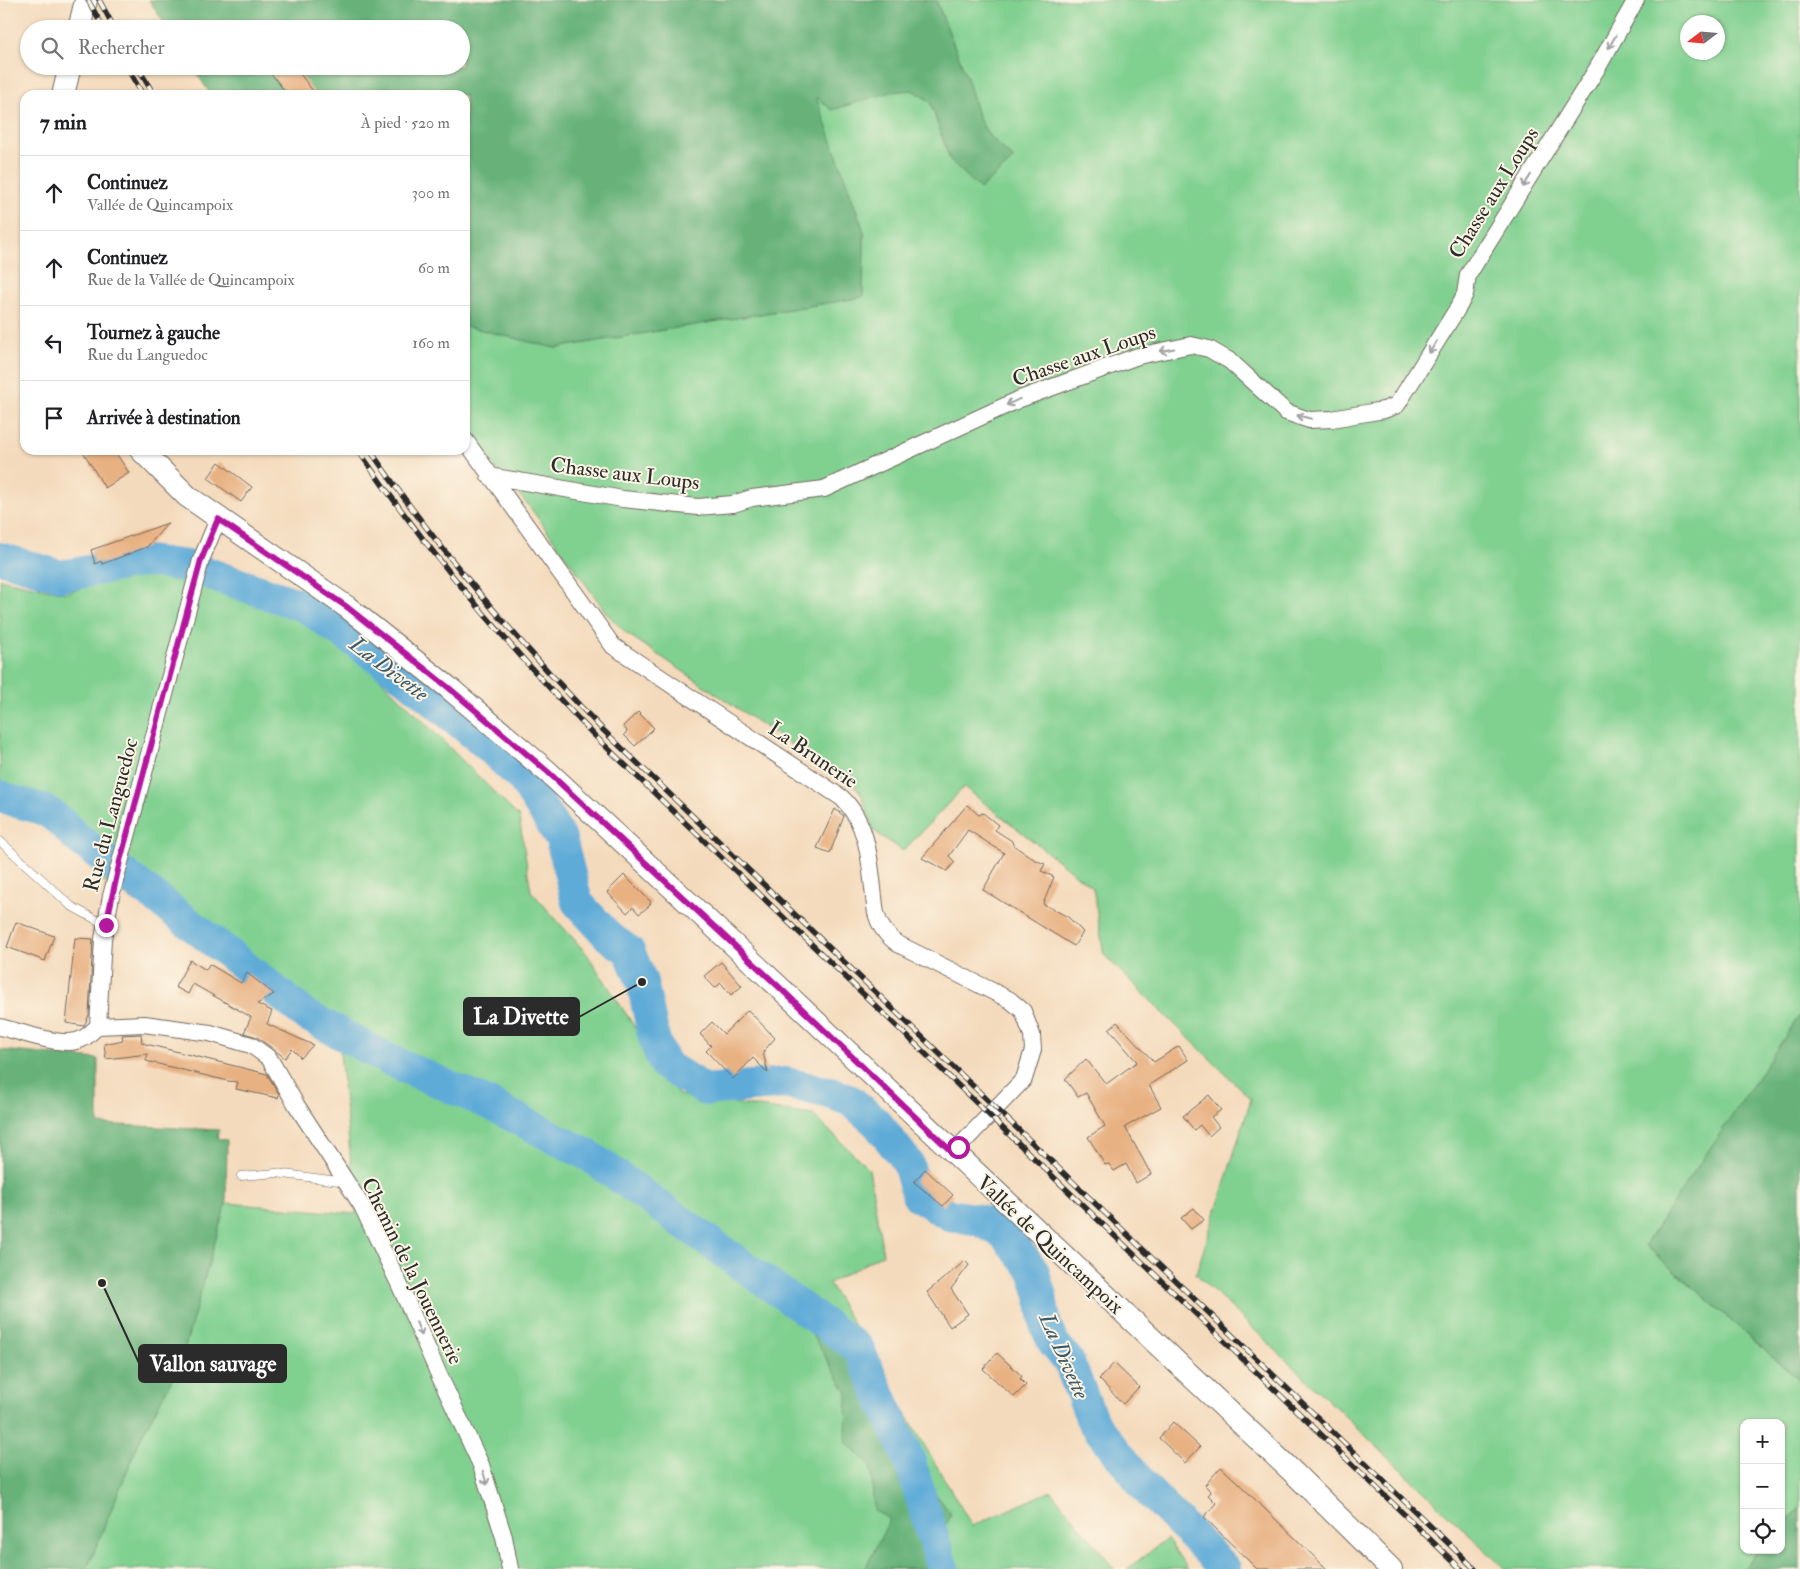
<!DOCTYPE html>
<html lang="fr">
<head>
<meta charset="utf-8">
<style>
	body { margin:0; font-family:"IM FELL Double Pica",serif; background:#f6f6f6; color:#202124 }
	.controls { position:absolute; right:15px; bottom:15px; display:grid; overflow:hidden; border-radius:10px; box-shadow:0 1px 4px #0004 }
	.controls button { width:45px; height:45px; display:grid; place-items:center; padding:0; border:0; border-bottom:1px solid #e0e0e0; background:#fff; color:#202124; font:25px sans-serif }
	.compass { position:absolute; left:1680px; top:15px; width:45px; height:45px; border-radius:50%; background:#fff; box-shadow:0 1px 4px #0004; rotate:254deg }
	.stop { position:absolute; width:15px; height:15px; margin:-11px; border:4px solid #b5179e; border-radius:50%; background:#fff }
	.stop.end { background:#b5179e; border-color:#fff; box-shadow:0 1px 5px #0008 }
	.list { margin:0; padding:0; list-style:none }
	h2 { display:flex; justify-content:space-between; align-items:center; height:65px; margin:0; padding:0 20px; font-size:21px }
	h2 small { font-size:16px; font-weight:400; color:#757577 }
	.list li { display:grid; grid-template-columns:32px 1fr auto; gap:15px; align-items:center; box-sizing:border-box; height:75px; padding:0 20px; border-top:1px solid #e0e0e0 }
	.list b { display:block; font-size:19px; white-space:nowrap }
	.list p { margin:0; font-size:16px; white-space:nowrap; color:#757577 }
	.list em { font-size:16px; font-style:normal; color:#757577 }
	.icon { flex:none; width:28px; height:28px; fill:none; stroke:currentColor; stroke-width:2; stroke-linecap:round; stroke-linejoin:round }
	.map { position:relative; flex:none; width:1800px; height:1569px; overflow:hidden }
	.search { position:absolute; background:#fff; box-shadow:0 1px 4px #0004; left:20px; top:20px; width:450px; height:55px; display:flex; align-items:center; gap:12px; box-sizing:border-box; padding:0 18px; border-radius:28px; color:#757577; font-size:19px }
	.panel { position:absolute; background:#fff; box-shadow:0 1px 4px #0004; left:20px; top:90px; width:450px; height:365px; border-radius:15px }
	.map>svg:first-child { display:block }
</style>
</head>
<body>
<div class="map">
<svg width="1800" height="1569" viewBox="0 0 1800 1569">
	<rect width="100%" height="100%" fill="#fcf5e5"/>
	<filter id="ink" filterUnits="userSpaceOnUse"><feTurbulence type="fractalNoise" baseFrequency=".02" numOctaves="2"/><feDisplacementMap in="SourceGraphic" scale="10" xChannelSelector="R" yChannelSelector="G"/><feConvolveMatrix kernelMatrix="1 2 1 2 8 2 1 2 1" color-interpolation-filters="sRGB"/></filter>
	<filter id="wash" filterUnits="userSpaceOnUse"><feTurbulence type="fractalNoise" baseFrequency=".0096" numOctaves="4" result="noise"/><feDisplacementMap in="SourceGraphic" scale="20" xChannelSelector="R" yChannelSelector="G"/><feGaussianBlur stdDeviation="1.12" result="paint"/><feColorMatrix in="noise" values="0 0 0 0 0 0 0 0 0 0 0 0 0 0 0 0 0 1.4 0 .05"/><feComposite in="paint" operator="in"/></filter>
	<g filter="url(#wash)">
		<rect width="100%" height="100%" fill="#f4dabc"/>
		<!-- green -->
		<path fill="#80d090" stroke="#567e5e" fill-rule="evenodd" d="M936,0H1800V1017L1645,1245L1800,1381V1508L1781,1528V1423H1744V1550H1761L1743,1569H1505L1196,1274L1251,1099L1104,955L1093,888L964,787L903,851L874,831L860,791L626,633L608,615L529,506L488,460L465,425V326L555,348L863,297L864,232L815,96L912,90L930,101L950,160L1014,159L989,136L979,119L967,78ZM1688,22H1718V52H1688Z
			M140,571L213,574L332,632L404,702L519,817L531,891L587,954L679,1095L813,1115L869,1169L883,1254L829,1283L972,1526L1051,1491L1115,1569H87L140,1439L180,1364L226,1203L356,1214L338,1033L100,879L87,843L0,787V579L65,593Z
			M1167,1539L1188,1569H1127Z"/>
		<!-- forest -->
		<path fill="#68b27a" stroke="#4a6e52" d="M149,0H936L967,78L979,119L989,136L1014,159L980,189L950,160L930,101L912,90L891,92L832,110L816,97L864,232L863,297L555,348L465,326V95H211L192,66H461V29H168Z
			M1799,1016L1800,1017V1381L1645,1245Z
			M0,1050L98,1059V1124L219,1130L217,1138L227,1140L226,1203L180,1364L140,1439L87,1569H0Z
			M790,1298L858,1348L909,1459L951,1514L936,1545L943,1569H865L890,1519L874,1511L871,1466L846,1442L847,1393Z
			M1800,1508V1569H1743L1761,1550H1781V1528Z"/>
		<g fill="none" stroke-linecap="round" stroke-linejoin="round">
			<!-- river -->
			<path stroke="#5fabd8" stroke-width="32" d="M0,558L61,576L146,561L187,566L306,607L406,678L488,746L523,779L561,839L577,902L609,937L629,951L642,982L654,1038L664,1064L705,1090L786,1083L830,1093L851,1101L877,1123L908,1163L917,1195L949,1215L979,1220L1004,1234L1033,1270L1041,1296L1046,1327L1053,1342L1068,1360L1093,1422L1149,1492L1225,1569
				M0,796C13,802 25,804 38,808C54,813 65,826 76,837L219,946L306,1015L389,1060L489,1104L588,1155L858,1348L909,1459L943,1569"/>
		</g>
		<g id="blocks">
			<!-- building -->
			<path fill="#e8b182" d="M265,66H294L316,95H288Z
				M82,450H114L129,473L105,488Z
				M219,462L252,487L241,502L208,478Z
				M168,523L147,547L102,564L101,561L95,564L91,550Z
				M638,712L654,728L635,746L624,735L627,731L623,726Z
				M967,805L979,815L983,813L998,825L995,830L1012,841L1013,845L1035,860L1045,864L1041,871L1054,877L1043,904L1068,917L1083,932L1074,946L983,890L1004,853L968,830L949,856L955,862L947,871L922,858Z
				M835,809L844,816L830,853L817,848Z
				M624,875L651,902L649,906L639,914L633,907L627,913L607,892Z
				M16,922L54,936L45,961L7,947Z
				M75,938L93,939L89,1015L84,1026L66,1023Z
				M190,960L206,970L209,964L241,983L247,973L274,994L257,1004L272,1011L267,1024L313,1045L301,1058L292,1049L285,1058L257,1037L244,1033L251,1017L193,984L188,994L175,987Z
				M721,962L742,986L731,995L721,983L715,988L704,976Z
				M748,1010L775,1038L763,1052L768,1073L753,1058L733,1079L706,1051L711,1046L700,1034L712,1022L724,1034Z
				M1117,1022L1154,1062L1179,1046L1188,1060L1149,1085L1161,1107L1125,1127L1151,1174L1136,1183L1126,1164L1114,1171L1109,1164L1105,1165L1088,1137L1105,1126L1086,1093L1078,1097L1065,1079L1086,1059L1106,1084L1137,1062L1109,1029Z
				M141,1034L142,1043L267,1074L279,1094L278,1098L236,1089L238,1082L228,1081L146,1061L148,1054L106,1059L104,1044L123,1040L122,1035Z
				M1209,1095L1221,1110L1211,1117L1219,1127L1209,1136L1200,1125L1194,1130L1183,1116Z
				M925,1169L953,1195L943,1206L914,1182Z
				M1194,1208L1204,1220L1191,1229L1181,1218Z
				M965,1261L969,1265L951,1289L968,1314L950,1327L927,1292Z
				M997,1353L1022,1376L1020,1379L1026,1385L1014,1397L983,1369Z
				M1114,1363L1139,1387L1123,1404L1099,1379Z
				M1173,1422L1200,1447L1185,1463L1159,1438Z
				M1221,1467L1236,1481L1327,1569H1257L1204,1517L1216,1503L1208,1495L1211,1492L1205,1485Z"/>
		</g>
	</g>
	<g filter="url(#ink)">
		<use href="#blocks" fill-opacity="0" stroke="#71685e" stroke-width="1"/>
		<g fill="none" stroke-linecap="round" stroke-linejoin="round">
			<!-- service casing -->
			<g stroke="#71685e" stroke-width="9">
				<path id="service" d="M0,841L71,906L106,925
					M241,1176L276,1173L346,1182"/>
			</g>
			<!-- minor casing -->
			<g stroke="#71685e" stroke-width="18">
				<path id="minor" d="M465,440L613,646L842,798C872,827 870,873 876,913C880,927 886,935 898,944L1010,1000L1023,1011L1032,1035L1033,1050L1024,1079L953,1153
					M489,476L623,499L698,507L733,504L752,498L824,489L1020,399L1138,356L1191,345L1209,349L1230,361L1286,412L1309,420L1332,419L1366,413L1384,410L1397,405L1459,306L1465,294L1468,275L1598,67L1636,0
					M98,1026L144,1024L210,1033L251,1045L269,1058L297,1106L362,1206L401,1288L439,1375L481,1465L504,1537L510,1569
					M0,1027C19,1031 58,1046 76,1041C86,1039 91,1032 98,1026L103,939L111,896L201,560L218,519"/>
			</g>
			<!-- secondary casing -->
			<g stroke="#71685e" stroke-width="24">
				<path id="secondary" d="M79,29L86,0
					M63,95L70,66
					M141,450L187,496L347,607L449,688L548,772L779,987L1296,1475L1391,1569"/>
			</g>
			<!-- service -->
			<use href="#service" stroke="#fff" stroke-width="8"/>
			<!-- minor -->
			<use href="#minor" stroke="#fff" stroke-width="16"/>
			<!-- secondary -->
			<use href="#secondary" stroke="#fff" stroke-width="22"/>
			<!-- rail casing -->
			<g stroke="#2b2b2b" stroke-width="5.5">
				<path id="rail" d="M88,0L104,29
					M99,0L115,29
					M126,66L143,95
					M137,66L154,95
					M358,450C428,552 508,646 594,735L1461,1569
					M370,450C438,550 518,641 601,728L1475,1569"/>
			</g>
			<!-- rail -->
			<use href="#rail" stroke="#fcf5e5" stroke-width="4" stroke-dasharray="11" stroke-linecap="butt"/>
		</g>
		<!-- one-way arrows -->
		<defs><path id="oneway-shaft" d="M-6 0H5M1.5-3L5.5 0L1.5 3" fill="none" stroke-width="1.6" stroke-linecap="round" stroke-linejoin="round" transform="scale(1.25)"/></defs>
		<g stroke="#a0a0a0">
			<use href="#oneway-shaft" transform="translate(1612 42) rotate(119)"/>
			<use href="#oneway-shaft" transform="translate(1527 181) rotate(122)"/>
			<use href="#oneway-shaft" transform="translate(1433 347) rotate(122)"/>
			<use href="#oneway-shaft" transform="translate(1167 350) rotate(168)"/>
			<use href="#oneway-shaft" transform="translate(1013 402) rotate(155)"/>
			<use href="#oneway-shaft" transform="translate(1304 417) rotate(-166)"/>
			<use href="#oneway-shaft" transform="translate(419 1329) rotate(67)"/>
			<use href="#oneway-shaft" transform="translate(485 1478) rotate(73)"/>
		</g>
	</g>
	<g fill="none" stroke-linecap="round" stroke-linejoin="round" filter="url(#ink)">
		<!-- route -->
		<path stroke="#b5179e" stroke-width="6" d="M106,925L120,861L201,560L218,519L347,607L449,688L548,772L779,987L953,1153L958,1147"/>
	</g>
	<g text-anchor="middle" dominant-baseline="central" stroke-width="4" stroke-linejoin="round" paint-order="stroke">
		<!-- street labels -->
		<g font-size="21" fill="#2b2b2b" stroke="#fcf5e5">
			<text transform="translate(1494 193) rotate(-58)">Chasse aux Loups</text>
			<text transform="translate(1084 356) rotate(-19)">Chasse aux Loups</text>
			<text transform="translate(625 474) rotate(7)">Chasse aux Loups</text>
			<text transform="translate(813 755) rotate(34)">La Brunerie</text>
			<text transform="translate(111 815) rotate(-75)">Rue du Languedoc</text>
			<text transform="translate(1050 1245) rotate(43)">Vallée de Quincampoix</text>
			<text transform="translate(412 1271) rotate(64)">Chemin de la Jouennerie</text>
		</g>
		<!-- water labels -->
		<g font-size="22" font-style="italic" fill="#3d5868" stroke="#fcf5e5">
			<text transform="translate(389 669) rotate(37)">La Divette</text>
			<text transform="translate(1064 1356) rotate(66)">La Divette</text>
		</g>
	</g>
	<!-- callouts -->
	<path fill="none" stroke="#2b2b2b" stroke-width="2" d="M642 982L579 1017M102 1283L139 1363"/>
	<g fill="#2b2b2b" stroke="#fcf5e5" stroke-width="2">
		<circle cx="642" cy="982" r="5"/>
		<circle cx="102" cy="1283" r="5"/>
	</g>
	<g fill="#2b2b2b" stroke="#2b2b2b" stroke-width="2">
		<rect x="464" y="998" width="115" height="37" rx="5"/>
		<rect x="139" y="1345" width="147" height="37" rx="5"/>
	</g>
	<g font-size="22" text-anchor="middle" font-weight="bold" fill="#fff">
		<text x="521" y="1024">La Divette</text>
		<text x="213" y="1371">Vallon sauvage</text>
	</g>
</svg>
<div class="controls">
<button>+</button>
<button>−</button>
<button><svg class="icon" aria-label="locate" viewBox="0 0 24 24"><circle cx="12" cy="12" r="6"/><path d="M12 2v4M12 18v4M2 12h4M18 12h4"/></svg></button>
</div>
<svg class="compass" viewBox="-18 -18 36 36"><path d="M0-13l5 13h-10z" fill="#e53935"/><path d="M0 13l5-13h-10z" fill="#757577"/></svg>
<div class="stop" style="left:958px;top:1147px"></div>
<div class="stop end" style="left:106px;top:925px"></div>
<div class="search"><svg class="icon" aria-label="search" viewBox="0 0 24 24"><circle cx="10" cy="10" r="6"/><path d="M15 15l6 6"/></svg>Rechercher</div>
<section class="panel">
<h2>7 min<small>À pied · 520 m</small></h2>
<ul class="list">
<li><svg class="icon" aria-label="ahead" viewBox="0 0 24 24"><path d="M12 20V5M6 11l6-6 6 6"/></svg><div><b>Continuez</b><p>Vallée de Quincampoix</p></div><em>300 m</em></li>
<li><svg class="icon" aria-label="ahead" viewBox="0 0 24 24"><path d="M12 20V5M6 11l6-6 6 6"/></svg><div><b>Continuez</b><p>Rue de la Vallée de Quincampoix</p></div><em>60 m</em></li>
<li><svg class="icon" aria-label="left" viewBox="0 0 24 24"><path d="M17 20v-9H6M10 6l-5 5 5 5"/></svg><div><b>Tournez à gauche</b><p>Rue du Languedoc</p></div><em>160 m</em></li>
<li><svg class="icon" aria-label="arrive" viewBox="0 0 24 24"><path d="M6 21V4h12l-3 4 3 4H6"/></svg><div><b>Arrivée à destination</b></div></li>
</ul>
</section>
</div>
</body>
</html>
